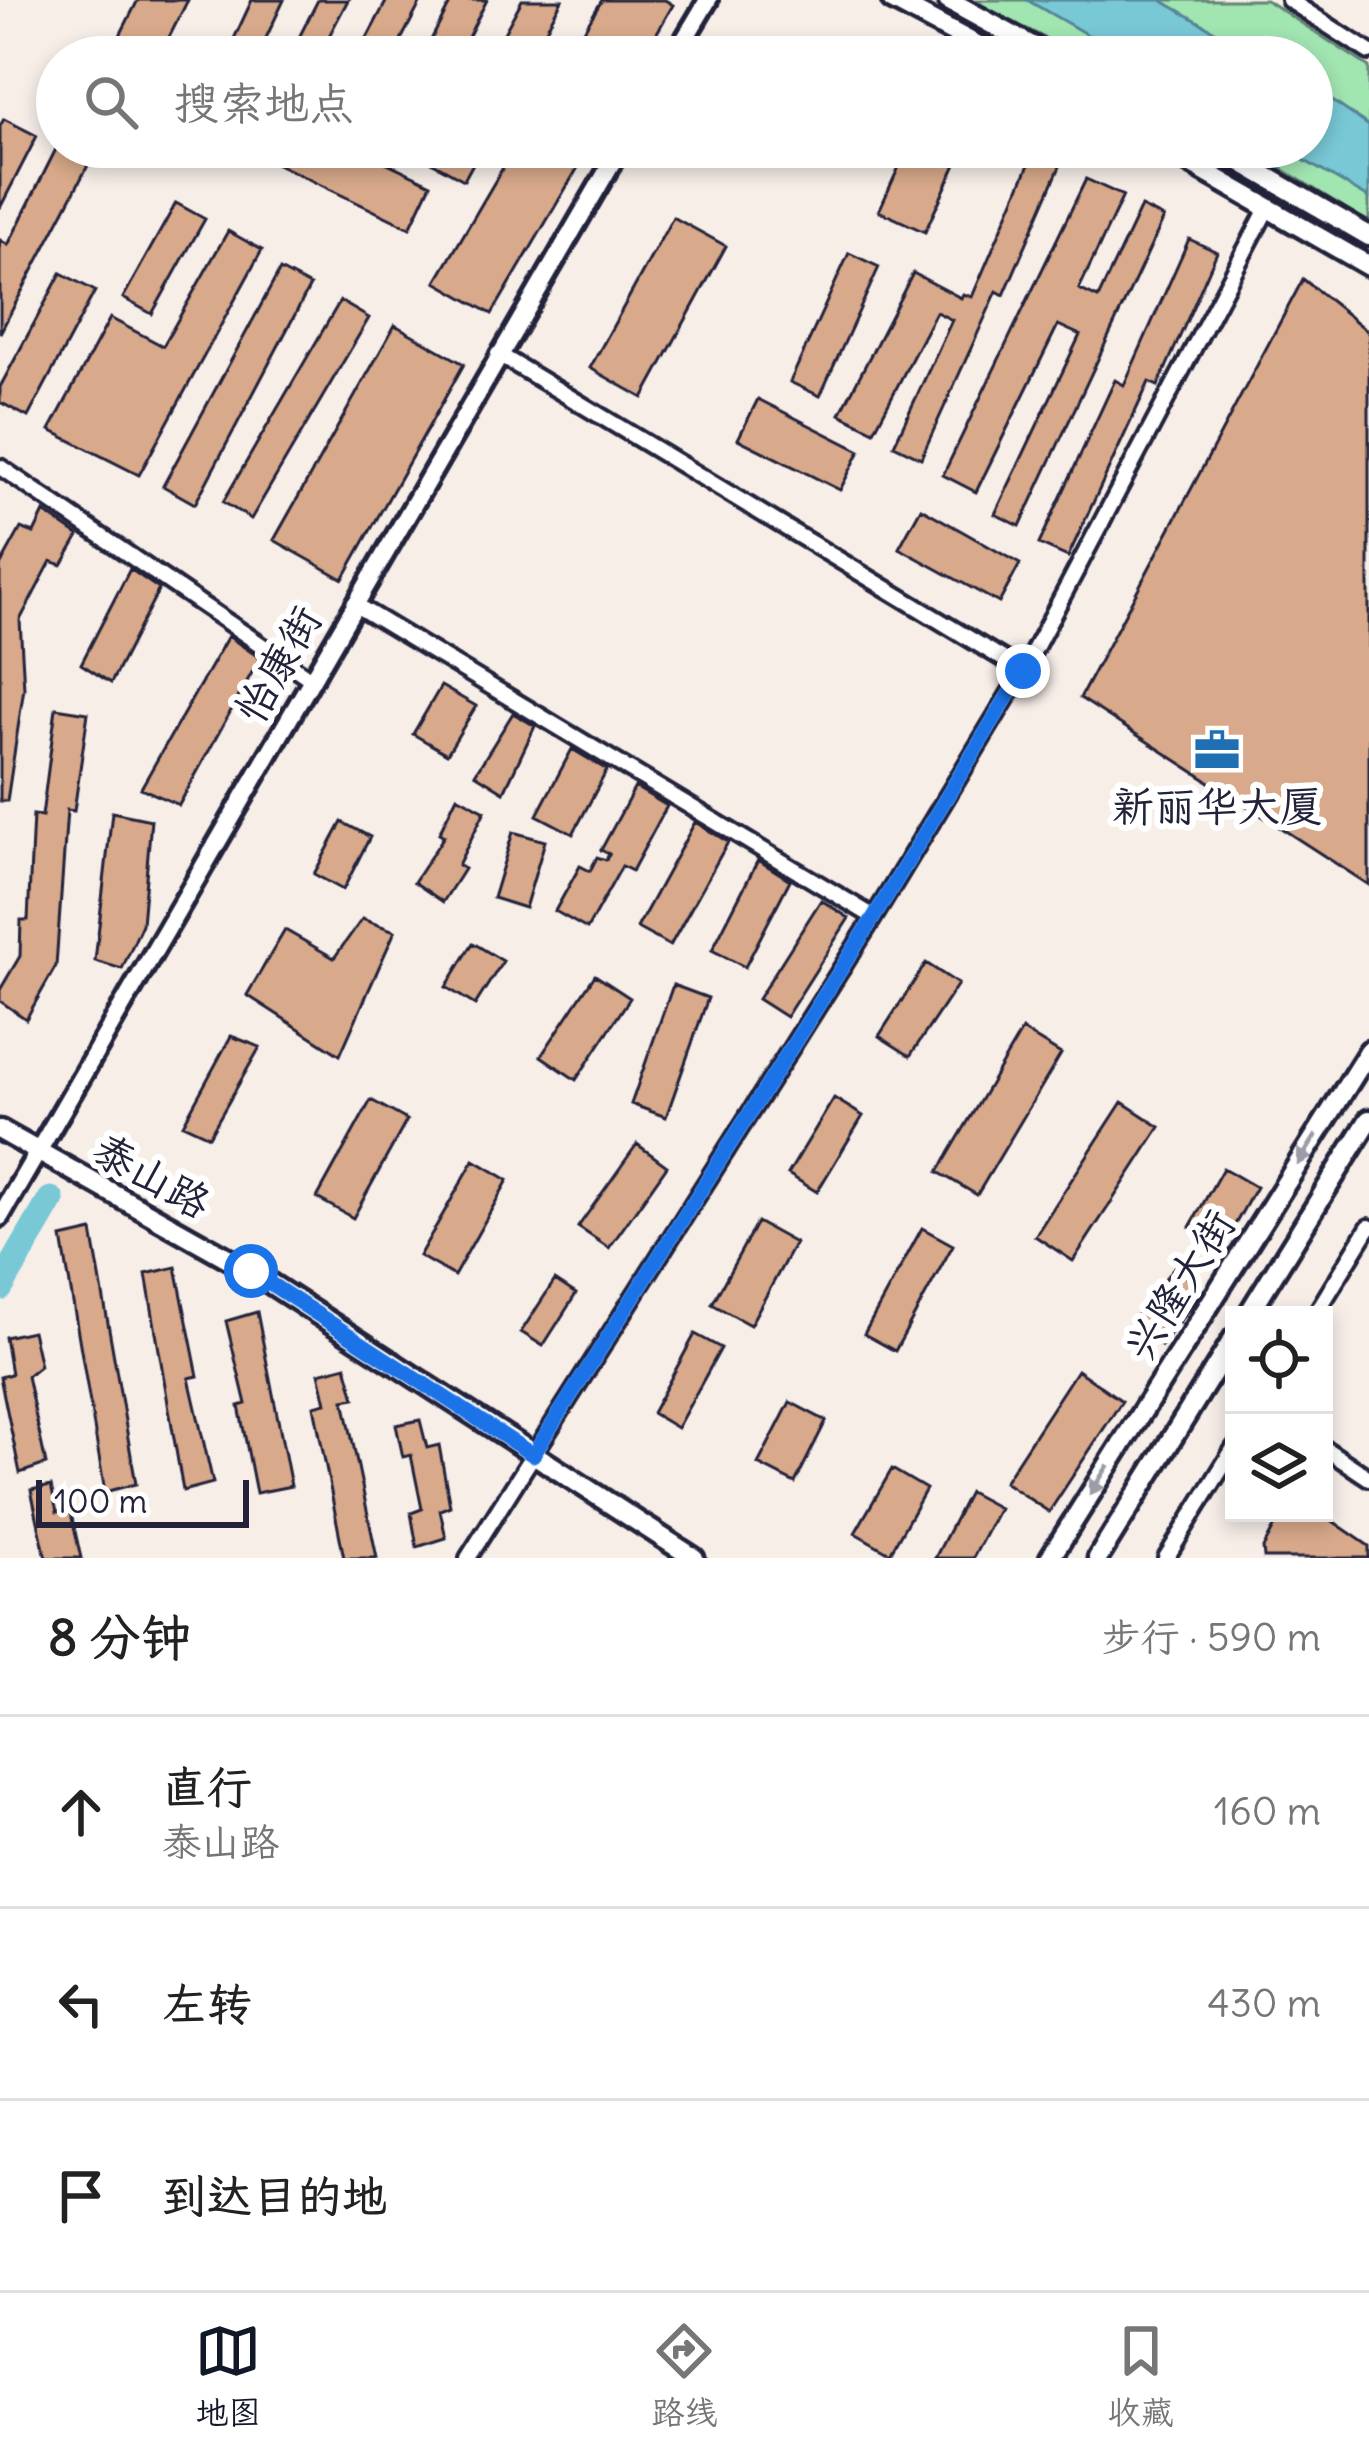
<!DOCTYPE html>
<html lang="zh">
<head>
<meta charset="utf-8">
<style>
	body { margin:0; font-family:Delius,"LXGW WenKai TC",sans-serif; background:#f2f2f2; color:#222 }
	.controls { position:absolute; right:36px; bottom:36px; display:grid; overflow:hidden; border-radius:0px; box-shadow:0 6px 18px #0003 }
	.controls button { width:108px; height:108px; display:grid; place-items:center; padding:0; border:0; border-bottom:3px solid #e0e0e0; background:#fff; color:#222; font:60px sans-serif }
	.scale { position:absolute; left:36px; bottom:30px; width:213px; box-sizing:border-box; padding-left:12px; border:6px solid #22223b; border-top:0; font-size:33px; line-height:42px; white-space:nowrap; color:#22223b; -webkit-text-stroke:9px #fff; paint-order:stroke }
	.stop { position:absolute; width:36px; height:36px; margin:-27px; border:9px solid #1a73e8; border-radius:50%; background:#fff }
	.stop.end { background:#1a73e8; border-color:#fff; box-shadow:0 3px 12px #0008 }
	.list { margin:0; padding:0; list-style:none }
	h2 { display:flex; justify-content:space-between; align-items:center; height:156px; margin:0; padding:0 48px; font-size:51px }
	h2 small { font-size:39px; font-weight:400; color:#767676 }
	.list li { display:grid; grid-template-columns:78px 1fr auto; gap:36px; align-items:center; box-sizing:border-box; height:192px; padding:0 48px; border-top:3px solid #e0e0e0 }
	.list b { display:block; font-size:45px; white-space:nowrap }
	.list p { margin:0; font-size:39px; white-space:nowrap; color:#767676 }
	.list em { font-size:39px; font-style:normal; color:#767676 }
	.icon { flex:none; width:66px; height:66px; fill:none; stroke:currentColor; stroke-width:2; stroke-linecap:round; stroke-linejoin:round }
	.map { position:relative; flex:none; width:1369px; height:1558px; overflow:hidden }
	.search { position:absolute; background:#fff; box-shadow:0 6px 18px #0003; left:36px; right:36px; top:36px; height:132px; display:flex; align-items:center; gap:30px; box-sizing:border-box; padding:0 42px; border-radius:66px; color:#767676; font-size:45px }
	.sheet { height:732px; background:#fff }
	nav { display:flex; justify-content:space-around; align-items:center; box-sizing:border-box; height:168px; border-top:3px solid #e0e0e0; background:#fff; font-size:33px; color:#767676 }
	nav a { display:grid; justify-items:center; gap:6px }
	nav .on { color:#111827 }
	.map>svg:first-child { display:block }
</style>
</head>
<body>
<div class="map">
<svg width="1369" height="1558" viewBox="0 0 1369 1558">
	<rect width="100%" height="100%" fill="#f7eee8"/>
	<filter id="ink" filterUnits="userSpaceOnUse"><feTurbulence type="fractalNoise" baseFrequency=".00833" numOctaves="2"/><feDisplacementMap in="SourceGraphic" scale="24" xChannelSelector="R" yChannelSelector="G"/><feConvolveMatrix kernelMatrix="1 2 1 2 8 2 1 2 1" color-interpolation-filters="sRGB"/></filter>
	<g filter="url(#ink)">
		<!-- green -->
		<path fill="#a1e5b1" stroke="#628476" stroke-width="3" d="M969,0H1266L1369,67V223L1247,147H1312V57H1083Z"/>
		<!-- water -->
		<path fill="#79c8d6" stroke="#568698" stroke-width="3" d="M1027,0H1161L1260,57H1126Z
			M1312,87L1369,126V198L1281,147H1312Z"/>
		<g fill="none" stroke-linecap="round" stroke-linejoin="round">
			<!-- river -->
			<path stroke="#79c8d6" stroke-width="27" d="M0,1288L51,1200"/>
		</g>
		<!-- building -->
		<path fill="#d8a98a" stroke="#22223b" stroke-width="3" d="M138,0H188L159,57H109Z
			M252,0H284L258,55L232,43Z
			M318,0H348L318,57H289Z
			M387,0H422L392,57H357Z
			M452,0H487L458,57H422Z
			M522,0H562L531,57H491Z
			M602,0H665L673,5L643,57H568Z
			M4,119L37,136L0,208V126Z
			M57,147H79L94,154L0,333V240L8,245Z
			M242,147H354L431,184L410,228Z
			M442,147H482L464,180L433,163Z
			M515,147H590L492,314L436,282Z
			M908,147H964L925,232L879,211Z
			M1034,153L1061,164L1004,295L997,291L921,458L894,445L952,320L936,312L874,431L840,414L913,273L961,298L963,294L972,297Z
			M1086,179L1123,196L1079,289L1098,298L1141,207L1164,218L1020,526L995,514L1080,335L1058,325L976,492L943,475Z
			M176,203L205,219L152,314L123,298Z
			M673,217L726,246L643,398L590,368Z
			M228,231L262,250L139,475L50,430L110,318L163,346Z
			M1189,239L1217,252L1158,386L1149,382L1068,557L1039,544L1115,380L1124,385Z
			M849,253L879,267L820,396L790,382Z
			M280,270L310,286L195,504L163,486Z
			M61,273L95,291L28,417L0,402V387Z
			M1303,279L1369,332V885L1080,698Z
			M340,301L369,318L251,519L223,502Z
			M395,325L464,364L343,579L274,540Z
			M758,399L860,451L840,490L738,439Z
			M921,508L1020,564L999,603L899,548Z
			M44,512L79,536L62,565L51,561L20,620L24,688L7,801H0V566L21,528L34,533Z
			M130,569L159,589L111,683L81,664Z
			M228,636L260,658L179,805L141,788Z
			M441,686L476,706L447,754L413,734Z
			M56,708L88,713L74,811L67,810L56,966L26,1019L0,1001V990L20,956L21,920H28L33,815L42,816Z
			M513,713L535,726L504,792L475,774Z
			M572,749L607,770L573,834L537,815Z
			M635,787L667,806L632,871L622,866L587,929L555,911L580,866L590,871L597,857L606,860L609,854L601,850Z
			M457,796L485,811L458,865L464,869L443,902L414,882L444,836L439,833Z
			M112,812L151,820L142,924L122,969L95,961Z
			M342,822L370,837L343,890L314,874Z
			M695,822L728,842L670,946L637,928Z
			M513,832L545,841L525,908L493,898Z
			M758,860L790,880L745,967L712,950Z
			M821,900L849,918L786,1017L758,999Z
			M362,919L395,931L340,1055L247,995L285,930L334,958Z
			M473,943L503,961L475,1005L446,987Z
			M926,963L958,984L910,1056L879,1036Z
			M595,975L630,998L576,1080L541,1056Z
			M673,985L708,998L666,1117L631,1104Z
			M1022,1030L1061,1054L977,1195L938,1172Z
			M231,1036L260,1047L209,1136L183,1124Z
			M834,1098L863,1116L817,1192L788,1174Z
			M371,1100L407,1120L353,1218L317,1198Z
			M1122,1102L1160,1127L1073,1261L1035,1236Z
			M637,1144L667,1166L609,1248L578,1227Z
			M474,1160L508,1180L454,1276L419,1256Z
			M1223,1168L1256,1187L1223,1246L1190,1227Z
			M757,1222L795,1243L750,1325L712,1304Z
			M922,1228L953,1245L895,1351L864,1334Z
			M92,1231L136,1484L105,1492L62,1238Z
			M176,1267L198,1376L189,1378L213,1483L183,1491L146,1274Z
			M1174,1267L1203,1290L1161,1346L1131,1322Z
			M555,1280L576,1294L543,1346L521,1332Z
			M257,1312L291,1486L256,1493L239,1406L246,1404L226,1321Z
			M32,1331L40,1366L27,1376L46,1464L20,1473L0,1377L11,1374L5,1337Z
			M695,1334L721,1348L677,1428L652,1413Z
			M346,1366L355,1398L344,1400L377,1558H344L314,1406L326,1403L319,1373Z
			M1077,1370L1122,1401L1049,1512L1004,1482Z
			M790,1402L826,1421L795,1483L758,1464Z
			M420,1420L427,1448L439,1445L450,1506L440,1510L446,1538L417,1547L411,1513L422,1509L411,1455L403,1457L396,1425Z
			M892,1469L926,1489L890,1553L855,1533Z
			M51,1486L57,1512L70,1509L81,1558H46L31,1490Z
			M969,1492L999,1508L973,1558H935Z
			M1282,1513H1321L1369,1546V1558H1264L1263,1548Z"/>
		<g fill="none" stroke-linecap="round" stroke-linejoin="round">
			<!-- minor casing -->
			<g stroke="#22223b" stroke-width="22">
				<path id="minor" d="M1289,0L1369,52
					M498,354L1023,671
					M0,467L311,679
					M354,604L874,917
					M1315,1315L1369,1227
					M1324,1448L1369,1478
					M468,1558L874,917L1023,671L1268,207
					M1166,1558L1234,1448"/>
			</g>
			<!-- tertiary casing -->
			<g stroke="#22223b" stroke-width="26">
				<path id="tertiary" d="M674,57L708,0
					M0,1217L621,147"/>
			</g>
			<!-- secondary casing -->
			<g stroke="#22223b" stroke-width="27">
				<path id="secondary" d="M892,0L999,57
					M948,0L1052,57
					M1162,147L1369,266
					M1216,147L1369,236
					M0,1130L251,1271L694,1558
					M1248,1315L1369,1120
					M1050,1558L1369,1051
					M1098,1558L1234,1338"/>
			</g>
			<!-- minor -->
			<use href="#minor" stroke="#fff" stroke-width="14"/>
			<!-- tertiary -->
			<use href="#tertiary" stroke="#fff" stroke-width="16"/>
			<!-- secondary -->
			<use href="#secondary" stroke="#fff" stroke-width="18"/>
		</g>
		<!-- one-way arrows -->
		<defs><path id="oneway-solid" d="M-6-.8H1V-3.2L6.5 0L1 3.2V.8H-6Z" transform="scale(3)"/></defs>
		<g fill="#9c9ca7">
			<use href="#oneway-solid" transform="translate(1307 1150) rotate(122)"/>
			<use href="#oneway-solid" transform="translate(1099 1480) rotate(122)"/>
		</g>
	</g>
	<g fill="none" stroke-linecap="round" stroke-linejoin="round" filter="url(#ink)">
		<!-- route -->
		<path stroke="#1a73e8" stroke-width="15" d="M251,1271L533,1455L874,917L1023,671"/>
	</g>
	<!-- icons -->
	<defs>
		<g id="office-bare" transform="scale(3.6)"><path d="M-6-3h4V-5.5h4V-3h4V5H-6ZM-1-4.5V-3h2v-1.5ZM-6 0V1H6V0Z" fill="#1f6fb2" stroke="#fff" stroke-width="2.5" paint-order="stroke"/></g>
	</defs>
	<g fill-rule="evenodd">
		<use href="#office-bare" x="1217" y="750"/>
	</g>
	<g text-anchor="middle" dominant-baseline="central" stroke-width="12" stroke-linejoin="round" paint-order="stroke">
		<!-- street labels -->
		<g font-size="42" fill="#22223b" stroke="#fff">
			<text transform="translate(278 664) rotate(-60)">怡康街</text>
			<text transform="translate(152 1176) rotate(29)">泰山路</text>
			<text transform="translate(1179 1285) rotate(-58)">兴隆大街</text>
		</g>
		<!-- poi labels -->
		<g font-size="42" fill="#22223b" stroke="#fff">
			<text x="1217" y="806">新丽华大厦</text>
		</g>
	</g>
</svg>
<div class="controls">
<button><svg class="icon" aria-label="locate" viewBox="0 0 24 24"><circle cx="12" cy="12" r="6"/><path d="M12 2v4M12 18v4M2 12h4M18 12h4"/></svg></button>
<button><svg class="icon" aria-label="layers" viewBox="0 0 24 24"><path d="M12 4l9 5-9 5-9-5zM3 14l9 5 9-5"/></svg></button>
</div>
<div class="scale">100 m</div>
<div class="stop" style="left:251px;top:1271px"></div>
<div class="stop end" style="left:1023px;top:671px"></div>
<div class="search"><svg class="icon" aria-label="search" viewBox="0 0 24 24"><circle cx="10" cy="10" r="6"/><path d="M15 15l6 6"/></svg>搜索地点</div>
</div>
<section class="sheet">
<h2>8 分钟<small>步行 · 590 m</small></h2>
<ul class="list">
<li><svg class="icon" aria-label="ahead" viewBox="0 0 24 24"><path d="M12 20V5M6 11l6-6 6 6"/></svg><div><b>直行</b><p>泰山路</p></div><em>160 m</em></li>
<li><svg class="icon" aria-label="left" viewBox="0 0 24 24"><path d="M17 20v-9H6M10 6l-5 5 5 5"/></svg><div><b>左转</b></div><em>430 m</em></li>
<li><svg class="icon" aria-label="arrive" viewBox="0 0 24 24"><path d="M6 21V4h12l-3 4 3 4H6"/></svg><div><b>到达目的地</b></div></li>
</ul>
</section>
<nav>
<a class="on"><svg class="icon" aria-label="map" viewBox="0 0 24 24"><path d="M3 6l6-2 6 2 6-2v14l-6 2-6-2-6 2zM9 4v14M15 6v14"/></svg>地图</a>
<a><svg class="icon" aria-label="directions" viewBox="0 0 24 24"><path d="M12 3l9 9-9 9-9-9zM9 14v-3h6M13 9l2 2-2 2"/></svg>路线</a>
<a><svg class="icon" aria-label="saved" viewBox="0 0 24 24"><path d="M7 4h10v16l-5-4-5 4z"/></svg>收藏</a>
</nav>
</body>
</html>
